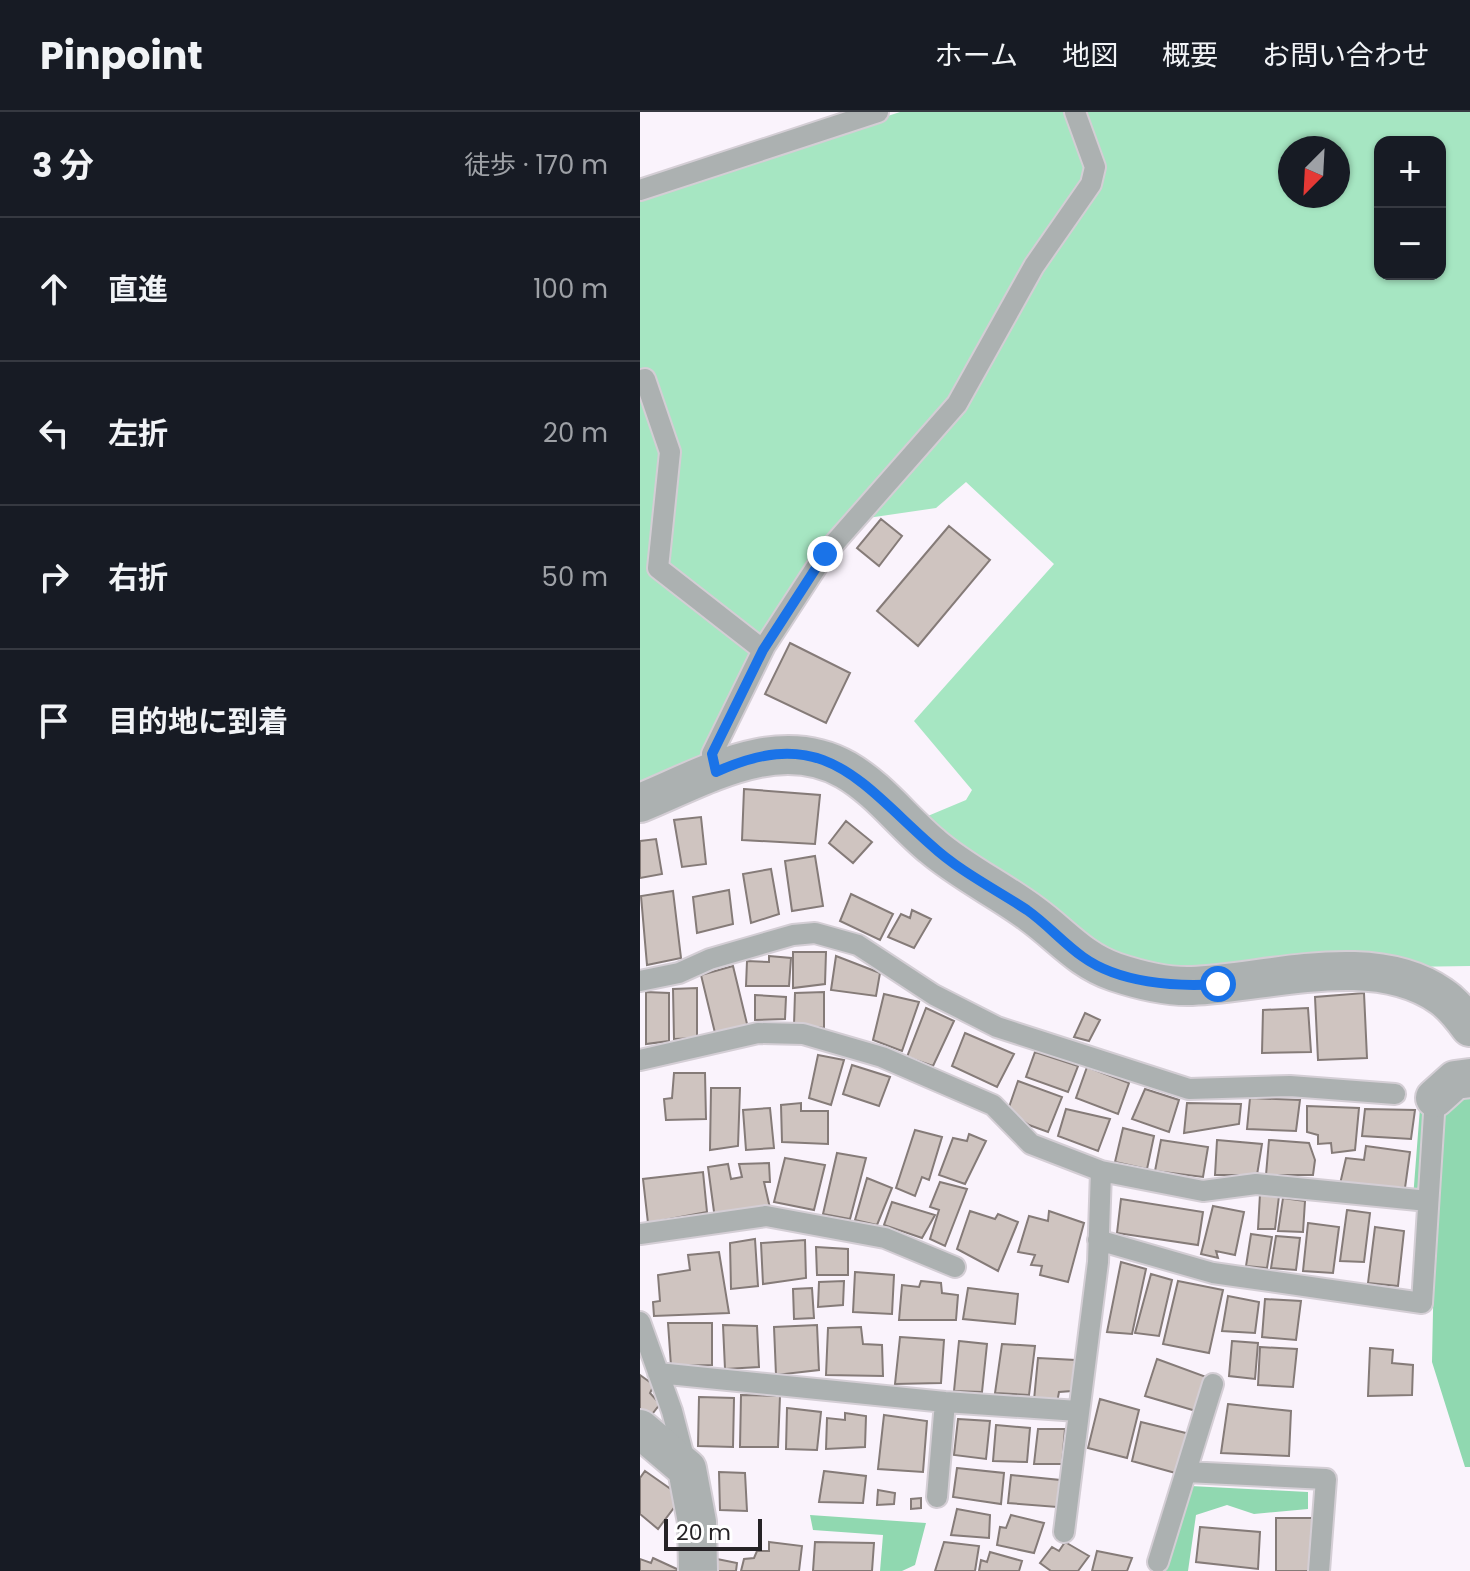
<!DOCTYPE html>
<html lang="ja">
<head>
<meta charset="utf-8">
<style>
	body { margin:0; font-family:Poppins,"Noto Sans JP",sans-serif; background:#242831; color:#f1f3f6 }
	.controls { position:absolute; right:24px; top:24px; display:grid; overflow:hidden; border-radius:16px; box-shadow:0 2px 6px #0004 }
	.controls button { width:72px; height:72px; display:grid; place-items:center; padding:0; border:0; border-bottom:2px solid #363941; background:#171b24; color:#f1f3f6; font:40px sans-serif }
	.compass { position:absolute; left:638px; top:24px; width:72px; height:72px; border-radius:50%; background:#171b24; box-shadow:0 2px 6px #0004; rotate:204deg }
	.scale { position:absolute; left:24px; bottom:20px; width:98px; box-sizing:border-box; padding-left:8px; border:4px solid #262326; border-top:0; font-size:22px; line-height:28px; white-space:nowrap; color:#262326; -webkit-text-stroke:6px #fff; paint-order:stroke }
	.stop { position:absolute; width:24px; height:24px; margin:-18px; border:6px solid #1a73e8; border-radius:50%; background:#fff }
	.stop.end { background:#1a73e8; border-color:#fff; box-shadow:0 2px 8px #0008 }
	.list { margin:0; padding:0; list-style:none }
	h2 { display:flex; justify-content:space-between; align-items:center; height:104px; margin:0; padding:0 32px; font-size:34px }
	h2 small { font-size:26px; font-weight:400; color:#9ea1a6 }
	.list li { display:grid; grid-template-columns:52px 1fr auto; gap:24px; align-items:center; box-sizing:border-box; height:144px; padding:0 32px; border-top:2px solid #363941 }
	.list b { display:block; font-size:30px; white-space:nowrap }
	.list em { font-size:26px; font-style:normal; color:#9ea1a6 }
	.icon { flex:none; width:44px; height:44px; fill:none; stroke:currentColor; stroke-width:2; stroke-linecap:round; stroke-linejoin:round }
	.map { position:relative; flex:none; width:830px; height:1459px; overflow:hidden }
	header { display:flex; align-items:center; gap:48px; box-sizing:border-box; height:112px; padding:0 40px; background:#171b24; border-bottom:2px solid #363941 }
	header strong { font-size:38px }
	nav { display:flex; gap:44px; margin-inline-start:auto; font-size:28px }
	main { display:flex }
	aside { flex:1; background:#171b24 }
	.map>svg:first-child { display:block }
</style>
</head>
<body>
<header>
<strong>Pinpoint</strong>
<nav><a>ホーム</a><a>地図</a><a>概要</a><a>お問い合わせ</a></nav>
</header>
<main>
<aside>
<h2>3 分<small>徒歩 · 170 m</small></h2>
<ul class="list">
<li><svg class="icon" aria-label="ahead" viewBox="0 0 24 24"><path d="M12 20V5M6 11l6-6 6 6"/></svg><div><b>直進</b></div><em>100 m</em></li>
<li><svg class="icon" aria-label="left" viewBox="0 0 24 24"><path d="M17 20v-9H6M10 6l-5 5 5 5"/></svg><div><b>左折</b></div><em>20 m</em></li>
<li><svg class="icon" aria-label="right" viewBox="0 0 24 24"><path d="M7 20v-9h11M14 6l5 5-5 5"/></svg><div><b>右折</b></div><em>50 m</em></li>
<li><svg class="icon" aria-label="arrive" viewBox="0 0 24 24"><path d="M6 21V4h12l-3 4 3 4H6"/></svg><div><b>目的地に到着</b></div></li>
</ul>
</aside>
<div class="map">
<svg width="830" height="1459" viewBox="0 0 830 1459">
	<rect width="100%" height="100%" fill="#faf3fc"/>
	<!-- green -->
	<path fill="#a6e6c2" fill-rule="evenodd" d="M260,0H830V854L561,858L488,854L283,706L326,688L332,678L274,609L414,452L326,370L296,396L214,408L128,545L88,635L46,661L0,681V85ZM740,30H800V162H740ZM650,36H698V84H650Z"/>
	<!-- forest -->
	<path fill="#90d8b0" d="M811,985L830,986V1355H825L792,1250L795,1100L772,1099L780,996Z
		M551,1374L668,1380V1397L614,1402L587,1393L556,1403L548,1459H518L530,1449Z
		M170,1403L286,1411L275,1453L262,1459H240L243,1423L173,1418Z"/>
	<!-- building -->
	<path fill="#cfc4c0" stroke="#857b78" stroke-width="2" d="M241,407L262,424L239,454L217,436Z
		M309,414L350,448L278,534L237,499Z
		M150,531L210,561L186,611L125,582Z
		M104,677L180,683L175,732L102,728Z
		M61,705L66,752L42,755L34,708Z
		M206,709L232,730L213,751L189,731Z
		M16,727L22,762L0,766V729Z
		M175,744L183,794L152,799L145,749Z
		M131,757L139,802L111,811L103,762Z
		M89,778L93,812L57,821L53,785Z
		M33,779L41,846L7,853L1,784Z
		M211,782L253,802L240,828L200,809Z
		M272,798L291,807L274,836L248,825L261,802L270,806Z
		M153,840H186L185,872L153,876Z
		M129,844L151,846L149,874H106L107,849L129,850Z
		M196,844L240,861L236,884L191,878Z
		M93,854L108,916L76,925L61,863Z
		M57,876V926L34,927L33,877Z
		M6,880L29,881V929L6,932Z
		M184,880V916L154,913L155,881Z
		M724,881L727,946L678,948L675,885Z
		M244,882L279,890L262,939L233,928Z
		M115,883L146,885L145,907L115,908Z
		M286,896L314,909L293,954L267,945Z
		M668,896L671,940L622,941L623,898Z
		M445,901L460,908L449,929L434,925Z
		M325,921L374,942L357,975L312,954Z
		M395,940L438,954L428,980L386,965Z
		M178,943L204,948L191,993L169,986Z
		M212,953L250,965L239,994L203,982Z
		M447,955L489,971L478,1002L436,986Z
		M34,961H65L66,1007L26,1008L24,987L32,986Z
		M378,969L422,985L408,1020L389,1013L368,998Z
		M71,976H100L98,1034L70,1038Z
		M505,977L539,988L529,1020L492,1007Z
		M610,986L660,988L656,1019L607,1017Z
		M161,991V999H188V1032L142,1030L141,993Z
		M547,991L601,992L599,1012L544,1021Z
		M667,994L719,996L715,1038L692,1041L691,1031L678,1032V1023L667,1020Z
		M130,996L134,1036L106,1038L103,998Z
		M426,997L470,1007L458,1039L418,1024Z
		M725,997L775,998L771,1027L722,1024Z
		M483,1016L514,1024L507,1057L475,1050Z
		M275,1018L302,1025L289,1068L282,1065L275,1084L256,1076Z
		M329,1022L346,1029L325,1072L299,1063L313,1026L327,1029Z
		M521,1028L568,1035L563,1065L515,1059Z
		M577,1028L622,1032L617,1063H575Z
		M629,1028L669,1031L675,1048L673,1063H626Z
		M726,1034L770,1040L765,1076L700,1072L706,1046L724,1048Z
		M197,1041L226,1046L210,1107L183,1102Z
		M145,1046L185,1053L174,1098L134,1090Z
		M129,1051L130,1070H124L130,1096L75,1107L68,1055L88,1052L91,1067L102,1065L99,1052Z
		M63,1060L67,1100L8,1111L3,1067Z
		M227,1066L252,1076L237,1113L215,1108Z
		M300,1070L327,1077L305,1134L290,1127L299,1098L290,1095Z
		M620,1082L639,1084L635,1117H618Z
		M643,1086L665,1089L663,1120L638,1119Z
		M481,1087L563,1100L558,1133L477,1121Z
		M252,1090L295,1103L282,1126L244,1113Z
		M573,1094L604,1100L595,1143L576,1139L578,1146L561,1142Z
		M707,1098L730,1101L724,1150L700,1149Z
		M330,1099L355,1107L358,1102L378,1110L358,1159L317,1137Z
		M409,1099L444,1111L428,1170L400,1163L402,1154L391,1153L395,1143L378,1140L389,1104L408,1109Z
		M668,1111L699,1115L693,1161L663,1159Z
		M735,1115L764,1119L758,1174L728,1171Z
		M611,1122L632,1125L627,1156L606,1154Z
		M636,1124L660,1126L656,1158L631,1156Z
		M115,1127L118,1174L91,1177L90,1131Z
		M165,1128L166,1166L123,1172L121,1131Z
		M176,1135L208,1137V1163H177Z
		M79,1140L89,1201L14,1204L13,1190L20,1189L18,1163L50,1158L48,1143Z
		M481,1150L506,1157L492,1222L467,1220Z
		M215,1160L254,1163L252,1202L213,1200Z
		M511,1162L532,1168L519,1224L495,1221Z
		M204,1169L203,1193L178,1195L179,1170Z
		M281,1169L301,1171L302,1181L318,1183L316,1208H259L262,1173L279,1175Z
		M538,1169L583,1178L569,1241L523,1232Z
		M172,1176L174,1206L154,1207L153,1177Z
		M328,1176L378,1182L375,1212L323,1207Z
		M588,1184L619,1190L615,1221L582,1219Z
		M625,1187L661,1189L656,1228L622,1225Z
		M28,1211H72V1253L31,1254Z
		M83,1213L117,1214L119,1255L85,1257Z
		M177,1213L179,1258L136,1263L134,1215Z
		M221,1215L223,1232L242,1233L243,1264L186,1263L188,1216Z
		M260,1225L304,1228L301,1271L255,1272Z
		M319,1229L347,1232L342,1280L314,1279Z
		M592,1229L618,1231L615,1267L589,1264Z
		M362,1232L395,1234L389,1283L355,1281Z
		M620,1235L657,1237L653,1275L618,1273Z
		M730,1236L753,1238L752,1251L773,1253L772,1283L728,1284Z
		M398,1246L435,1248L432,1279L419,1280L417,1291L394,1288Z
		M517,1247L569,1266L556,1299L505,1284Z
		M0,1263L14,1273L10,1281L20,1292L9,1306L0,1298Z
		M101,1283L140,1284L138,1335H100Z
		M59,1285L94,1286L93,1335L58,1334Z
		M460,1287L499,1298L487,1346L448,1336Z
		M588,1292L651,1299L649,1344L581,1341Z
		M147,1296L181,1300L177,1338L146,1337Z
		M205,1301L226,1304L225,1335L186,1337L187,1306L205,1308Z
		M244,1303L287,1309L283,1360L238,1357Z
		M318,1307L350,1309L346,1347L314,1343Z
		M501,1310L550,1322L539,1362L492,1349Z
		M356,1313L390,1316L387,1350L353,1349Z
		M398,1317H425L422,1352H394Z
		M317,1356L364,1361L361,1392L313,1385Z
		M5,1359L42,1385L18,1417L0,1402V1366Z
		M184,1359L226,1364L223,1391L179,1390Z
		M79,1360L105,1361L107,1399L80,1398Z
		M371,1363L420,1368L417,1395L368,1391Z
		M238,1378L255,1381L254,1392L237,1393Z
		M281,1386V1396L271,1397V1387Z
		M317,1397L350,1403L349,1426L311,1423Z
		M371,1403L404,1411L394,1441L357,1433L360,1415L366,1416Z
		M636,1406H675L670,1459H636Z
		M560,1415L620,1420L618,1457L556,1450Z
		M129,1430L162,1434L159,1459H101L104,1447L114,1446L117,1439H129Z
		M175,1430L234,1431L232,1459H173Z
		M304,1430L339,1434L335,1459H295Z
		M425,1430L449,1444L438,1459H411L400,1451L412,1435L419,1439Z
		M457,1439L492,1446L487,1459H452Z
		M350,1440L382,1449L379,1459H339L341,1448L347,1450Z
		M13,1446L39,1458V1459H0V1447L11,1451Z
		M77,1447L97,1451L96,1459H75Z"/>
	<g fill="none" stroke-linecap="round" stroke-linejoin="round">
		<!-- lane casing -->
		<g stroke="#d4ced5" stroke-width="24">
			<path id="lane" d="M0,78L238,0
				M5,267L30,340L18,456L123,538
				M76,660L72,642L125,534L185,442L317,292L394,154L451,72L455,55L435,0
				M0,869L39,861L70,847L153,823L175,821L218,833L294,883L357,915L549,977L650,974L755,982
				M0,948L118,921L163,922L242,945L353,993L391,1032L461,1059L563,1079L616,1072L788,1089
				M0,1122L126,1104L245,1126L315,1155
				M458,1128L573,1161L782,1191L795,986
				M0,1210L32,1299L45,1349
				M18,1261L305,1290L438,1299
				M546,1360L686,1367L679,1459
				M297,1385L305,1290
				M424,1420L458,1150L461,1059
				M518,1450L573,1272"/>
		</g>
		<!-- street casing -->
		<g stroke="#d4ced5" stroke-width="42">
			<path id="street" d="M0,691C64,665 138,619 206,658C239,677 263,710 292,734C322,760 360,778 392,802C421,823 440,848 475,860C499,868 527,875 552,874C628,871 733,836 801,884C813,892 822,904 830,915
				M795,986L815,968L830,966
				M0,1317L47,1357L57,1410L58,1459"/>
		</g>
		<!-- lane -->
		<use href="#lane" stroke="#acb1b1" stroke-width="20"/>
		<!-- street -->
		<use href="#street" stroke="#acb1b1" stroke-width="38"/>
	</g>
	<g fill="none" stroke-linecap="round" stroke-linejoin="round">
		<!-- route -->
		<path stroke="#1a73e8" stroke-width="10" d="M185,442L123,538L72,642L76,660C183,611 219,669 291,733C319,759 355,777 387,798C407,812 423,831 443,845C479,871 535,875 578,872"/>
	</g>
</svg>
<div class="controls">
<button>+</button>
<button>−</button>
</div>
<svg class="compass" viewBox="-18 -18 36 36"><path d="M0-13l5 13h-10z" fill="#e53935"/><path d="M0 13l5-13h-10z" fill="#9ea1a6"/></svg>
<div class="scale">20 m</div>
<div class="stop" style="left:578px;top:872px"></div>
<div class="stop end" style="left:185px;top:442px"></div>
</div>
</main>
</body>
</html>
